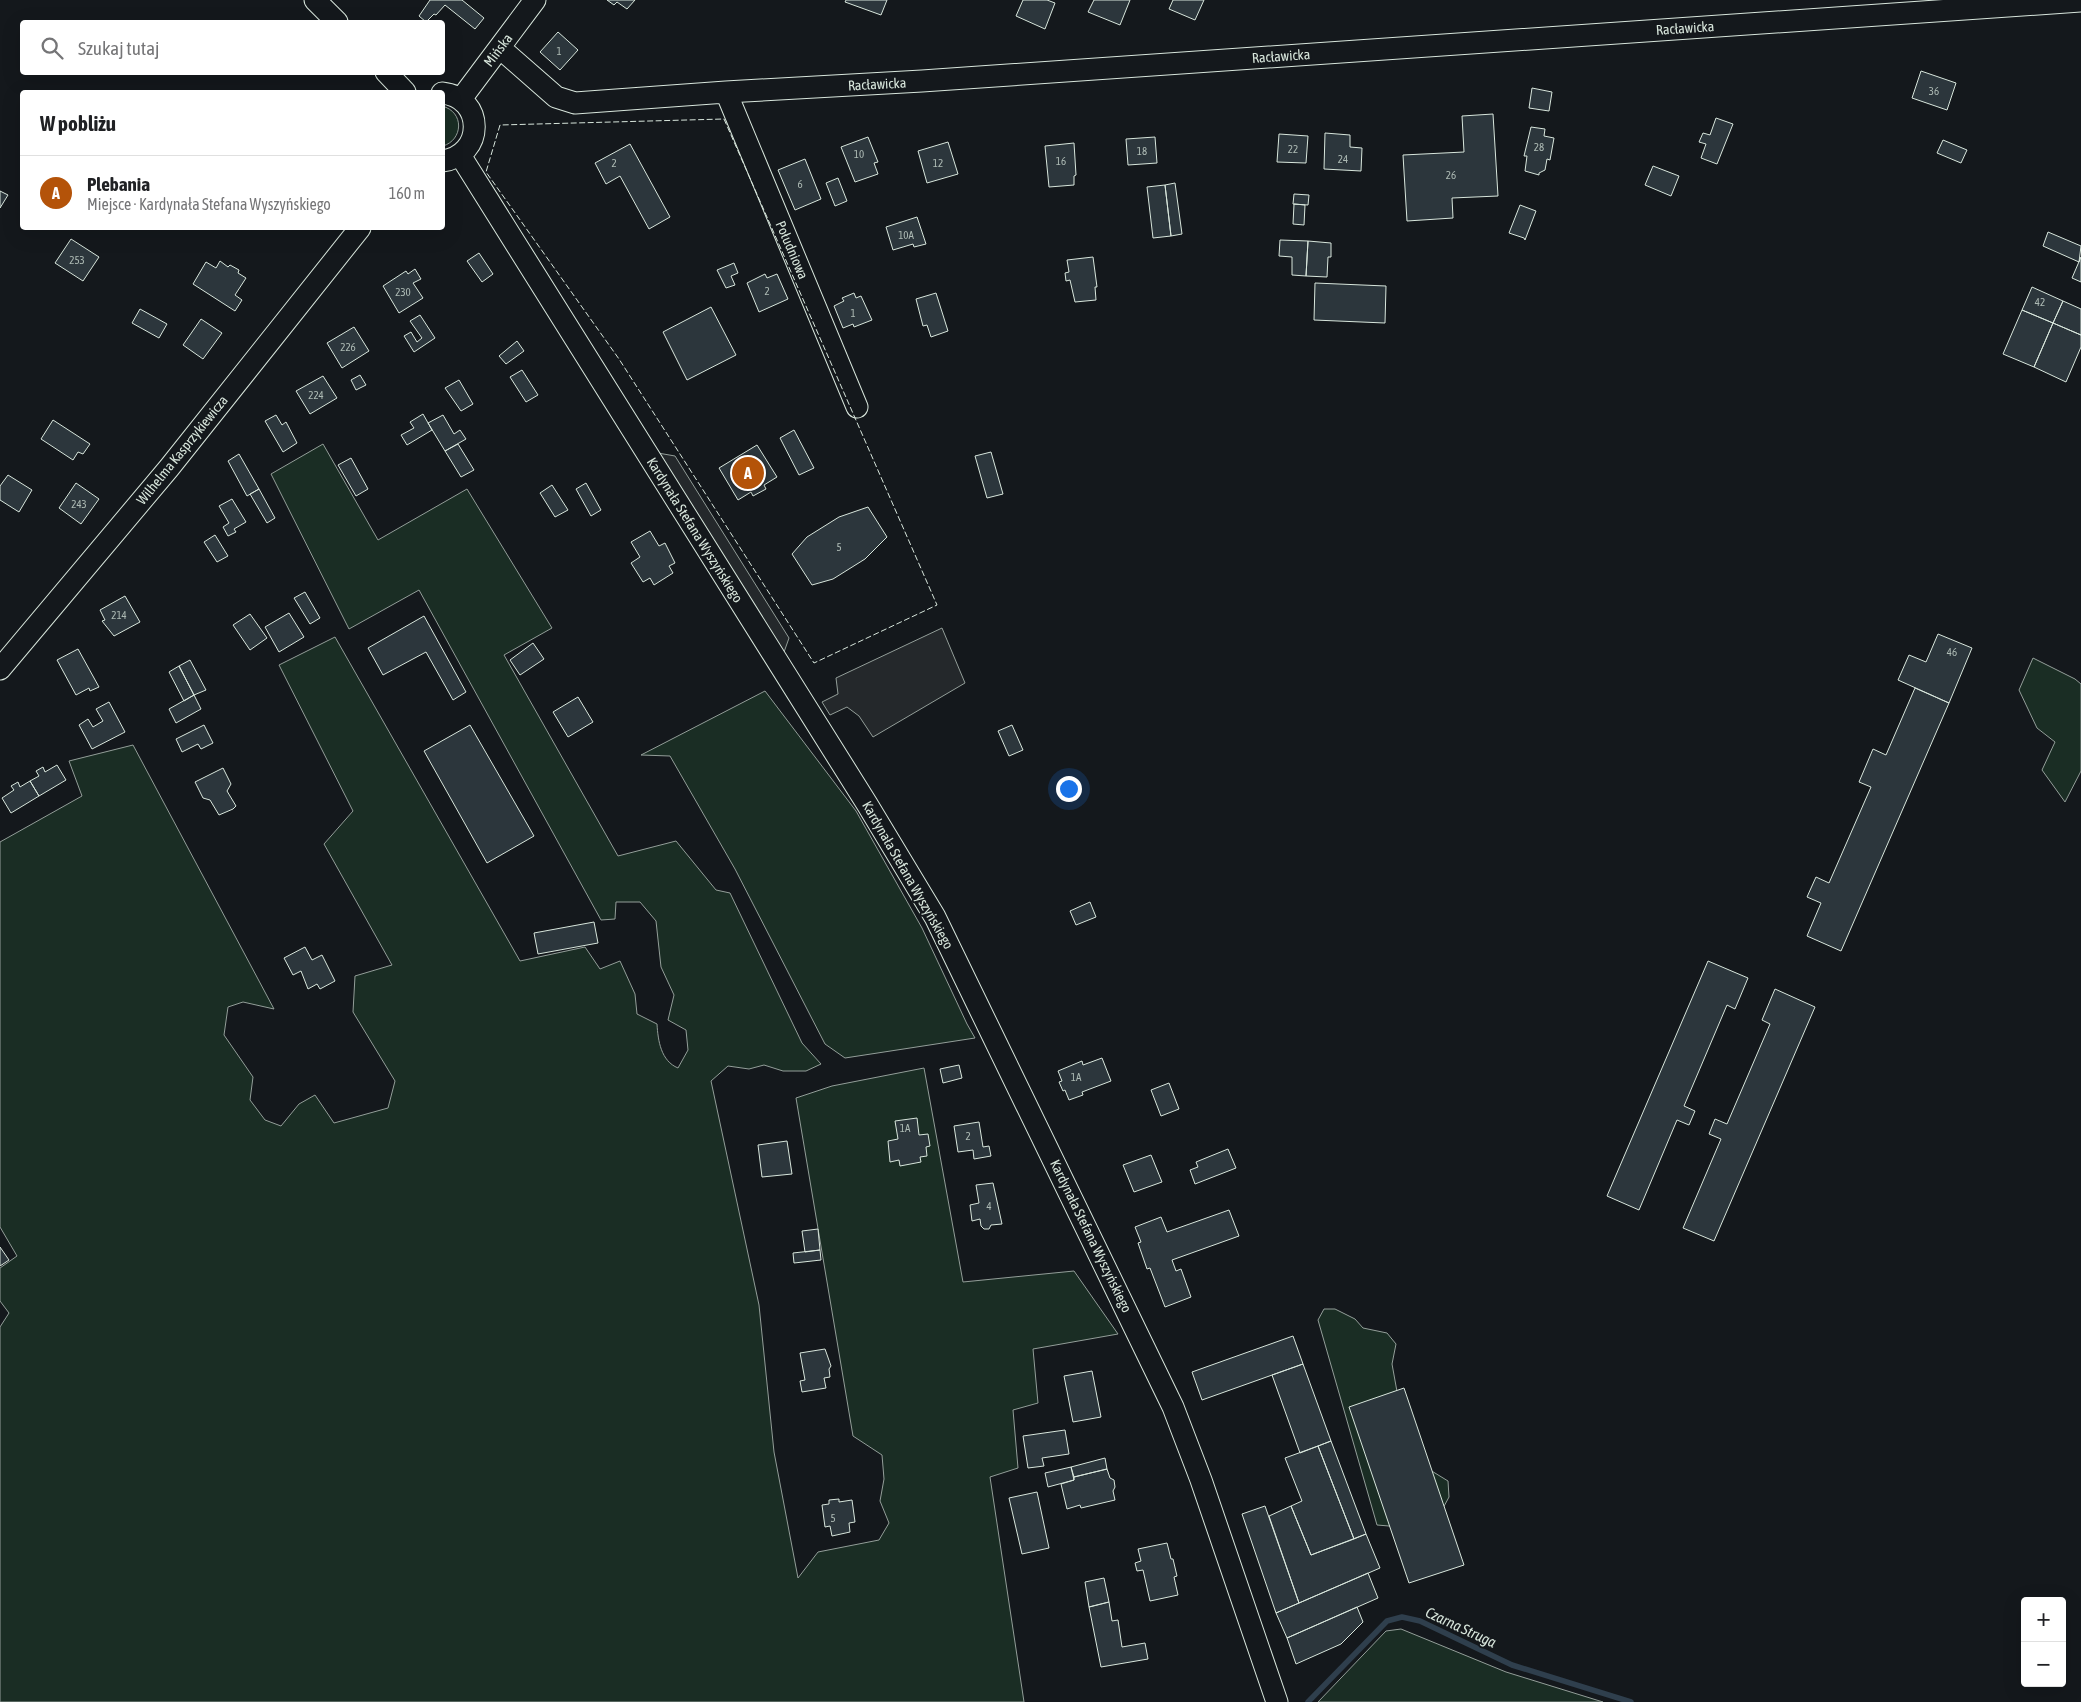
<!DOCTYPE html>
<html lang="pl">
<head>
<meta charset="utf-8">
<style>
	body { margin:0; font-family:"Asap Condensed",sans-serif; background:#f2f2f2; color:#202124 }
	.controls { position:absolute; right:15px; bottom:15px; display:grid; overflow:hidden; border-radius:5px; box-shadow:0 5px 20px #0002 }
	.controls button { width:45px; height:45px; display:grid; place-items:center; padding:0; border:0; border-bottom:1px solid #e0e0e0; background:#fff; color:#202124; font:25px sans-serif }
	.you { position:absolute; left:1068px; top:788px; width:18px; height:18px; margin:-12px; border:4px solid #fff; border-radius:50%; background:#1a73e8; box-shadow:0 0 0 8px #1a73e833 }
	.badge { display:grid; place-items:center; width:32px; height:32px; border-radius:50%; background:#b45309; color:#fff; font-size:16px; font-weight:700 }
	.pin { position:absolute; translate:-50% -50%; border:2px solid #fff; box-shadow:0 1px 5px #0006 }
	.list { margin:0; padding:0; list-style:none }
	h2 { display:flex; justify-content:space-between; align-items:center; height:65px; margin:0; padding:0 20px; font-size:21px }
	h2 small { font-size:16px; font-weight:400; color:#757577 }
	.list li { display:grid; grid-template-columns:32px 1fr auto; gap:15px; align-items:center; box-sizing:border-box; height:75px; padding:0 20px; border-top:1px solid #e0e0e0 }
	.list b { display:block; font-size:19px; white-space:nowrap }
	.list p { margin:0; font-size:16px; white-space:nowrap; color:#757577 }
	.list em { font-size:16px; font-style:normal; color:#757577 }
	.icon { flex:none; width:28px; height:28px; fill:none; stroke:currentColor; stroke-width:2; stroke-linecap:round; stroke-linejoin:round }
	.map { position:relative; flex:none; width:2081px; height:1702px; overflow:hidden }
	.search { position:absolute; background:#fff; box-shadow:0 5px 20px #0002; left:20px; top:20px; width:425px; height:55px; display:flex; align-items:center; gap:12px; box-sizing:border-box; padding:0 18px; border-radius:5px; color:#757577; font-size:19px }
	.panel { position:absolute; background:#fff; box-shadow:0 5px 20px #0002; left:20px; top:90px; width:425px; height:140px; border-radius:5px }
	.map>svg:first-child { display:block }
</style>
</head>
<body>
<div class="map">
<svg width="2081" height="1702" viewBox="0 0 2081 1702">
	<rect width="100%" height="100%" fill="#14181c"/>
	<!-- green -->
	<path fill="#1a2d24" stroke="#939e99" d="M442,106C465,112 463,140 443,146Z
		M323,444L378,540L467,489L552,628L504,655L618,856L676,841L716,890L730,893L802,1043L821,1064L806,1071H783L764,1065L749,1069L728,1066L711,1081L759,1305L774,1452L798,1578L818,1552L879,1540L889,1523L880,1501L884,1479L882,1455L853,1436L796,1098L832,1086L924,1068L963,1282L1074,1271L1118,1334L1033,1349L1038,1403L1013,1410L1018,1468L990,1477L1024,1702H0V1327L9,1313L0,1301V1268L17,1256L0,1227V842L82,796L69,761L133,745L274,1009L243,1002L228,1007L224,1035L253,1077L250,1100L265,1120L281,1126L299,1104L315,1095L334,1123L388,1108L395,1081L353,1012L355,976L392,965L324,844L353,811L279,665L335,637L520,961L585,947L600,969L620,961L635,994L637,1014L657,1024C658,1041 661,1061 678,1068L688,1050L686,1030L668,1020L674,995L661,967L656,921L640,902H616L615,919L601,920L419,590L349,629L271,474Z
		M2033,658L2075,679L2081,684V771L2065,802L2042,770L2055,742L2037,728L2019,690Z
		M765,691L856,811L922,928L967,1024L975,1038L845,1058L825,1044L735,869L670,756L641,755Z
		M1324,1309H1335L1355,1319L1363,1328L1387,1333L1396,1344L1392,1364L1398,1397L1417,1462L1448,1481L1449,1497L1442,1510L1401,1527L1377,1525L1318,1320Z
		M1401,1629L1506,1672L1603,1702H1318L1386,1631Z"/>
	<!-- parking -->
	<path fill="#24282b" stroke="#939e99" d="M658,453L675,456L789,638L783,655Z
		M942,628L965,683L873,737L859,716L847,707L830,715L822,702L838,694L836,678Z"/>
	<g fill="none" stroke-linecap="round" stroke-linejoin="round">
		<!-- stream -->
		<path stroke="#2f3f4d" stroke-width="5.5" d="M1308,1702L1387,1621L1402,1617L1420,1621L1512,1665L1631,1702"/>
	</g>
	<!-- building -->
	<path fill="#2c363c" stroke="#d8e6dc" d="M430,0H462L484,18L475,29L445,5L436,15L434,14L426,22L419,16Z
		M607,0H635L627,9L617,2L614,5Z
		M846,0H887L881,15L845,2Z
		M1023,0H1047L1055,3L1045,29L1016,16Z
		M1094,0H1130L1120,25L1088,12Z
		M1173,0H1204L1195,20L1169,9Z
		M558,32L578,50L560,70L540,52Z
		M1921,71L1956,83L1947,110L1912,98Z
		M1532,88L1552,92L1549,111L1529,108Z
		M1493,114L1498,196L1452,198L1453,218L1407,221L1403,155L1464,152L1462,116Z
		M1716,118L1733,124L1717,164L1701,158L1706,144L1699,142L1703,133L1710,135Z
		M1531,127L1545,129L1544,136L1554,138L1550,160L1547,159L1545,170L1539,173V175L1525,171L1527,156H1524Z
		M1325,133L1350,135V147L1362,148L1361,171L1324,169Z
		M1279,134L1308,136L1306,163L1277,162Z
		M868,137L878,162L874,163L878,174L855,182L841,147Z
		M1155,137L1157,163L1128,165L1126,139Z
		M1943,140L1967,150L1961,163L1937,153Z
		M948,142L958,174L927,183L918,151Z
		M1074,143L1076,175L1074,176V185L1049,187L1045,146Z
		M630,144L670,217L649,229L620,176L606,184L595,163Z
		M805,159L821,199L795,210L778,170Z
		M1653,166L1679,176L1671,196L1645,185Z
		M838,178L847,201L835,206L826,183Z
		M1175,183L1182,234L1171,236L1165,185Z
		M1165,185L1171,236L1153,238L1147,187Z
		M0,191L8,195L0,208Z
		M1294,194L1309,195L1308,205L1293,204Z
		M1294,204L1305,205L1304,225L1293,224Z
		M1520,205L1536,211L1525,240L1524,238L1509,233Z
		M917,217L926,244L914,247L913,244L893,250L886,227Z
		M2048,232L2081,246L2079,262L2043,246Z
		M71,239L99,257L83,281L55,263Z
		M1280,240L1308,241L1306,276L1292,275V257L1279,256Z
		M1308,241L1331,243V257H1328L1327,277L1306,276Z
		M479,253L493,274L482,282L467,261Z
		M1093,257L1097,287H1095L1096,300L1075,302L1070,280L1066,281L1065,273L1069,272L1067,260Z
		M2081,257V282L2072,278Z
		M220,261L228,267L230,265L239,270L238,273L246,278L235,295L242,300L235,311L193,284L206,262L216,268Z
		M734,263L738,273L731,276L735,285L726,288L717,270Z
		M415,269L421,279L413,283L423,298L399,313L383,286L406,271L408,274Z
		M765,274L767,278L777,274L788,299L759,312L747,283Z
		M1315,283L1386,286L1385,323L1314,320Z
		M2032,287L2063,301L2053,323L2022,310Z
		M854,293L856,298L861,296L872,320L854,327L853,324L843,328L834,306L844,301L842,298Z
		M936,293L948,331L931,337L927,325L923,326L916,299Z
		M2063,301L2081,309V335L2053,323Z
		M711,307L736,355L687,380L663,332Z
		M140,309L167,324L159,338L132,323Z
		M2022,310L2053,323L2034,367L2003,354Z
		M420,315L435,338L414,352L404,336L411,332L417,342L422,338L410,321Z
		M201,319L222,333L203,359L183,345Z
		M2053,323L2081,335V347L2066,382L2034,367Z
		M354,327L369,351L342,368L327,343Z
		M517,341L524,351L506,364L499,356Z
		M522,370L538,395L526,402L510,377Z
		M360,375L366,385L356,390L351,380Z
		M323,376L337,398L310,414L296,391Z
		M459,380L473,404L461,411L445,388Z
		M423,414L432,430L407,445L401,435L414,428L410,422Z
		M276,415L282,425L286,422L297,443L283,452L265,421Z
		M443,415L454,434L460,430L466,439L445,451L428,423Z
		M53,420L90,444L83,454L78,452L73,460L41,439Z
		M794,430L814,468L799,475L780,438Z
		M458,444L474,470L461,477L445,451Z
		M757,445L777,477L764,485L766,489L753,496L751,492L738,500L719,468Z
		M991,452L1003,494L987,498L975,456Z
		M239,454L259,489L247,496L228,461Z
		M351,458L368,489L356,496L338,465Z
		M8,475L32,490L19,512L0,500V486Z
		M76,483L99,499L81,524L59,508Z
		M586,483L601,510L591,516L576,489Z
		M552,485L568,510L555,517L540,493Z
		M259,489L275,518L267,523L250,494Z
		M232,499L246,522L234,529L236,532L228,536L223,527L229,523L219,506Z
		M868,507L887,537L865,559L833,579L812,585L792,554L807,537L839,517Z
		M650,531L659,546L665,543L675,563L669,566L673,573L654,585L650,578L643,582L631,563L640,557L631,542Z
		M215,535L228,556L217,562L204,542Z
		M305,592L320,618L310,624L294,598Z
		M125,596L140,622L114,636L102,621L105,620L100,610Z
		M289,613L304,637L279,652L265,627Z
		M250,614L267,638L250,650L233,625Z
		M424,616L466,692L453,700L426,652L383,675L368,648Z
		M1938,634L1972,648L1949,703L1898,680L1909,655L1926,662Z
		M533,643L544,659L520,675L510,660Z
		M78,649L99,687L90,691L89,688L76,695L57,660Z
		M190,660L206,690L194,695L179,666Z
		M179,666L194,695L184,701L169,672Z
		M1915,688L1949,703L1841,951L1807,936L1821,903L1807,897L1816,877L1829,883L1871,787L1859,782L1873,749L1886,755Z
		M194,695L201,709L176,723L169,709Z
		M578,697L593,722L568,737L553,712Z
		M109,702L125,732L92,749L79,725L88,719L93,727L103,721L96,709Z
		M204,725L213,743L201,749L198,744L182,752L176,739Z
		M470,725L534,836L487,863L424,751Z
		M1012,725L1023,750L1009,756L998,731Z
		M57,765L66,780L39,796L30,781L39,776L36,771L43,767L45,772Z
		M223,768L231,784L227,791L236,806L233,809L219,815L210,800L203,798L195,782Z
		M30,781L39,796L11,813L2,798L14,790L11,786L18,782L20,787Z
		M1090,902L1096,917L1076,925L1070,911Z
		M594,922L598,943L538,954L534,933Z
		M305,947L312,960L322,955L335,981L320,989L317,984L308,989L301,971L293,975L284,958Z
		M1708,961L1748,978L1735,1009L1727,1005L1684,1106L1695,1111L1689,1125L1677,1120L1639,1210L1607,1196Z
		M1775,989L1815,1007L1714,1241L1683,1228L1721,1139L1709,1134L1715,1119L1727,1124L1770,1024L1762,1020Z
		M1102,1058L1111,1081L1082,1092L1083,1095L1069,1100L1065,1090L1063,1091L1059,1082L1062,1081L1058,1071L1082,1061L1083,1065Z
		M959,1065L962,1078L943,1083L940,1069Z
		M1169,1083L1179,1109L1161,1116L1151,1090Z
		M917,1118L919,1135L928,1134L930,1146L926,1147L927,1156L920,1157L921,1162L900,1166L899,1160L890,1162L888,1141L898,1139L895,1121Z
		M979,1122L983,1147L989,1146L991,1156L974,1159L973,1150L958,1152L954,1126Z
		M787,1141L792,1174L762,1177L758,1145Z
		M1228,1149L1236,1168L1195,1184L1190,1170L1198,1167L1196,1162Z
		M1151,1155L1162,1182L1134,1192L1123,1165Z
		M993,1183L1002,1224L991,1225L989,1229H984L981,1226L980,1219L972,1221L970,1205L979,1203L976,1185Z
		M1229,1210L1239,1236L1172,1260L1176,1271L1181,1269L1191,1297L1165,1307L1150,1268L1147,1269L1138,1243L1141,1242L1135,1227L1161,1217L1167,1232Z
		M818,1229L820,1250L805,1252L802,1231Z
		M0,1247L9,1260L0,1266Z
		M820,1250L821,1260L794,1263L793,1253Z
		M1293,1336L1303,1364L1202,1400L1192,1372Z
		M825,1349L831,1366L829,1369L830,1377L824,1378L826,1388L802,1392L800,1381L805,1380L800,1353Z
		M1303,1364L1331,1441L1300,1453L1272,1375Z
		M1092,1371L1101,1417L1073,1422L1064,1376Z
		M1404,1388L1464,1565L1409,1583L1349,1407Z
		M1065,1430L1069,1454L1042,1458L1044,1466L1028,1468L1023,1436Z
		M1331,1441L1366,1534L1354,1539L1318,1446Z
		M1318,1446L1354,1539L1311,1555L1291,1506L1302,1501L1285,1458Z
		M1105,1458L1107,1469L1074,1477L1071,1467Z
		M1071,1467L1074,1480L1048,1487L1045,1473Z
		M1107,1469L1110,1478L1114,1480L1115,1487L1113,1491L1115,1500L1081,1508L1080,1505L1067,1509L1061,1484L1074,1480V1477Z
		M1037,1492L1049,1548L1022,1554L1009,1498Z
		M839,1499V1502L852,1500L855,1522L849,1523L850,1532L832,1536L830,1526L825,1527L822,1505L829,1504V1500Z
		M1265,1506L1299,1603L1276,1613L1242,1514Z
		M1291,1506L1311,1555L1366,1534L1380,1568L1299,1603L1269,1516Z
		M1167,1543L1171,1559H1173L1177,1576L1174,1577L1178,1595L1150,1601L1143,1570L1137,1571L1135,1563L1141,1561L1138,1549Z
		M1368,1573L1378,1598L1287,1638L1276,1613Z
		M1104,1578L1109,1602L1089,1607L1085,1582Z
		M1109,1602L1112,1621L1118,1620L1122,1647L1145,1643L1148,1659L1101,1667L1089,1607Z
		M1357,1607L1363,1622L1341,1644L1296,1664L1287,1638Z"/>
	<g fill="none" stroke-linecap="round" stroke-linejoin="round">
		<!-- minor casing -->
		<g stroke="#d8e6dc" stroke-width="23">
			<path id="minor" d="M315,0L337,22
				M500,48L556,97L575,103L726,92L922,81L2081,1
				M386,72L405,92
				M726,92L857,407
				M442,93C485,97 485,156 442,161
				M461,99L535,0
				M460,155L867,804L935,917L1173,1407L1201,1480L1277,1702
				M0,669L169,468L360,228"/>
		</g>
		<!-- minor -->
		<use href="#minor" stroke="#14181c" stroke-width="21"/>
		<!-- fence -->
		<path stroke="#d8e6dc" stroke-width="1" stroke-dasharray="6 2.5" stroke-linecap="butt" d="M724,119L937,605L814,663L619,359L486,172L500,125Z"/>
	</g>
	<g text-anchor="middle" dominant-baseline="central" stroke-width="4" stroke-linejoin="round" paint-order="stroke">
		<!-- number labels -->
		<g font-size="11" fill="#adbab4">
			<text x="559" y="51">1</text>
			<text x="1934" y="91">36</text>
			<text x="1539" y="147">28</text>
			<text x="1293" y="149">22</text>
			<text x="1142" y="151">18</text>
			<text x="859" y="154">10</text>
			<text x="1343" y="159">24</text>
			<text x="1061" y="161">16</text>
			<text x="614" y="163">2</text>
			<text x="938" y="163">12</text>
			<text x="1451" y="175">26</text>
			<text x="800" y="184">6</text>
			<text x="906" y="235">10A</text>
			<text x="77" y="260">253</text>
			<text x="767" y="291">2</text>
			<text x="403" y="292">230</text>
			<text x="2040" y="302">42</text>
			<text x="853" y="313">1</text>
			<text x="348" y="347">226</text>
			<text x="316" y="395">224</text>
			<text x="79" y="504">243</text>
			<text x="839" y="547">5</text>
			<text x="119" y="615">214</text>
			<text x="1952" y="652">46</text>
			<text x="1076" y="1077">1A</text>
			<text x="905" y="1128">1A</text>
			<text x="968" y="1136">2</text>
			<text x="989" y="1206">4</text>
			<text x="833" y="1518">5</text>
		</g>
		<!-- street labels -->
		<g font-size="14" fill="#d8e6dc" stroke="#14181c">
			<text transform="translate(1685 28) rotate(-4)">Racławicka</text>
			<text transform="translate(498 50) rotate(-53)">Mińska</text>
			<text transform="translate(1281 56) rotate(-4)">Racławicka</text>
			<text transform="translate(877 84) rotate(-3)">Racławicka</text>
			<text transform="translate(792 250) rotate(67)">Południowa</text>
			<text transform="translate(182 450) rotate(-51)">Wilhelma Kasprzykiewicza</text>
			<text transform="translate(695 530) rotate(58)">Kardynała Stefana Wyszyńskiego</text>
			<text transform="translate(908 875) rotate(60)">Kardynała Stefana Wyszyńskiego</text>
			<text transform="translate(1091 1236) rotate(64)">Kardynała Stefana Wyszyńskiego</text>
		</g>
		<!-- water labels -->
		<g font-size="15" font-style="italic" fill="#d8e6dc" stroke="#14181c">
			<text transform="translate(1461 1627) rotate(25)">Czarna Struga</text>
		</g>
	</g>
</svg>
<div class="controls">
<button>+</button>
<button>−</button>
</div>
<div class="you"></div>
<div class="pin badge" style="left:748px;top:473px">A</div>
<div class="search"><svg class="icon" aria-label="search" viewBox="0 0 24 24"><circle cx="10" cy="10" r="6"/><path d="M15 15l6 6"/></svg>Szukaj tutaj</div>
<section class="panel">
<h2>W pobliżu<small></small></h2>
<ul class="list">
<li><span class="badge">A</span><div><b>Plebania</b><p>Miejsce · Kardynała Stefana Wyszyńskiego</p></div><em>160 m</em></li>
</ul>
</section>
</div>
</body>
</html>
